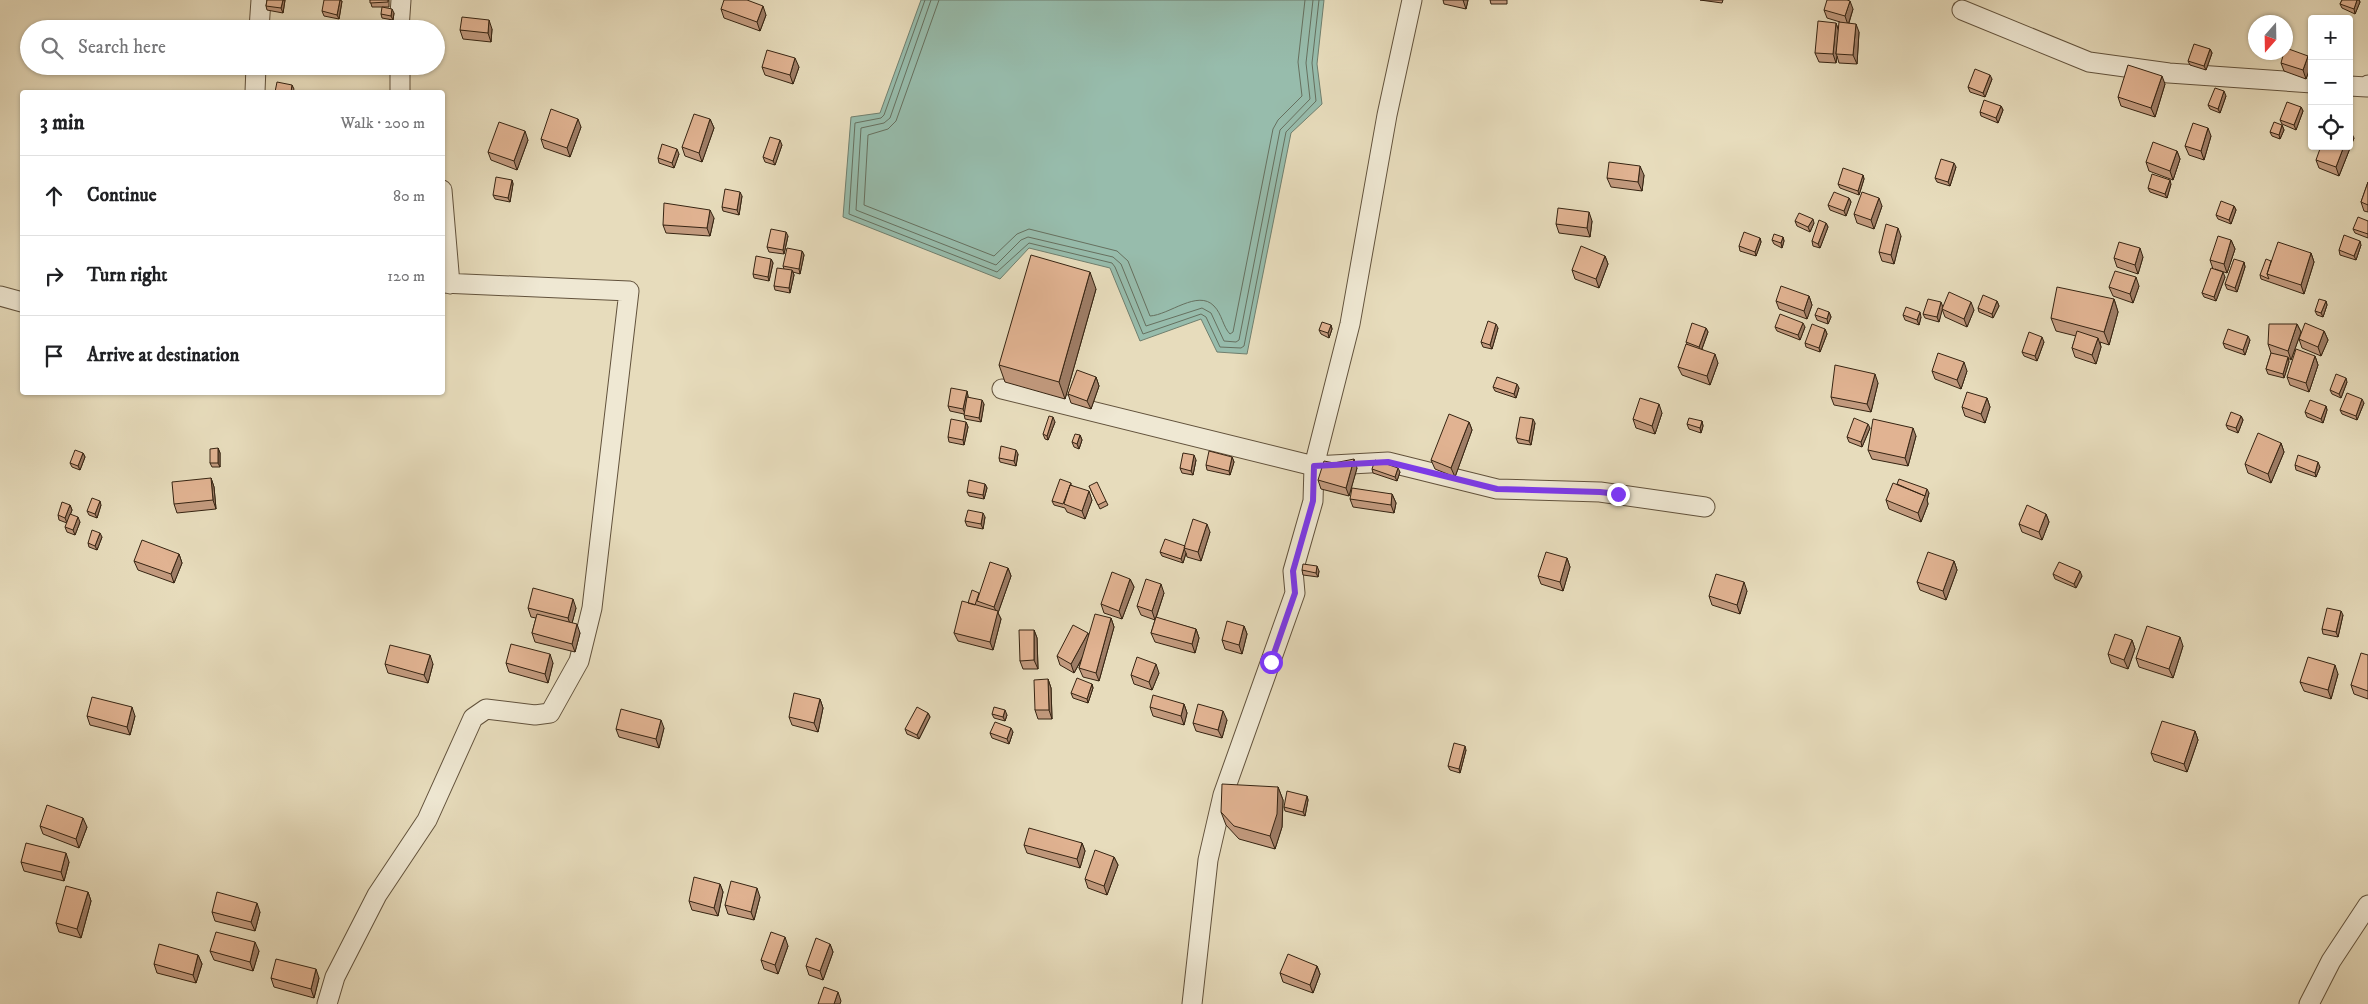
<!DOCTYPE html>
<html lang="en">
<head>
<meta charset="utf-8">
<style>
	body { margin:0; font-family:"IM FELL DW Pica",serif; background:#f6f6f6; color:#202124 }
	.controls { position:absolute; right:15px; top:15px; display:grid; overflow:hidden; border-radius:5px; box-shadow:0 1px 4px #0004 }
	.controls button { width:45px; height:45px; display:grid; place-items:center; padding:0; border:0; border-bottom:1px solid #e0e0e0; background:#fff; color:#202124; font:25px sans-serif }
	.compass { position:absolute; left:2248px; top:15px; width:45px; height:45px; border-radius:50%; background:#fff; box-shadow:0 1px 4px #0004; rotate:200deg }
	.stop { position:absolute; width:15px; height:15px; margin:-11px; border:4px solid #7c3aed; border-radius:50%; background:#fff }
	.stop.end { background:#7c3aed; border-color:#fff; box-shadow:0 1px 5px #0008 }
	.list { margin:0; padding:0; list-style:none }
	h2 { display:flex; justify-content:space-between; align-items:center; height:65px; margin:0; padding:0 20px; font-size:21px }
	h2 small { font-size:16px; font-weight:400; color:#757577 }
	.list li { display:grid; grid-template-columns:32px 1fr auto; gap:15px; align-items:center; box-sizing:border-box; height:80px; padding:0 20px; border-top:1px solid #e0e0e0 }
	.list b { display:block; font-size:19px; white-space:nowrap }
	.list em { font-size:16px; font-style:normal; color:#757577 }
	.icon { flex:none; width:28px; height:28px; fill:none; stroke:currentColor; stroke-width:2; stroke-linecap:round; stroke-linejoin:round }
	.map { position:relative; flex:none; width:2368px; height:1004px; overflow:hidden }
	.search { position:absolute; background:#fff; box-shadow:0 1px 4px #0004; left:20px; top:20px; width:425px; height:55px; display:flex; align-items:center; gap:12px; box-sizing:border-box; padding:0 18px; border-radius:28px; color:#757577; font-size:19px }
	.panel { position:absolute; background:#fff; box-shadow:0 1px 4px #0004; left:20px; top:90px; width:425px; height:305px; border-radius:5px }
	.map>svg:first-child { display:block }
</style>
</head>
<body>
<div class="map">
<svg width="2368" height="1004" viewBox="0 0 2368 1004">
	<rect width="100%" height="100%" fill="#e7dcbc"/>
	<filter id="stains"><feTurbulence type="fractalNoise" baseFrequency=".004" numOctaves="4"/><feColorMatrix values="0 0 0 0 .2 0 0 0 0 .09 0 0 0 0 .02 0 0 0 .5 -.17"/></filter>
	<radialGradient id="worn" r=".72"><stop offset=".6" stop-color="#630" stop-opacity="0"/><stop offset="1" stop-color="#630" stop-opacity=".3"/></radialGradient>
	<!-- water -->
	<path fill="#97bcac" stroke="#707f6e" d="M921,0H1324L1317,64L1322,104L1291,133L1247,354L1217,352L1201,319L1140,341L1110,268L1029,248L1000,279L843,217L851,117L880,113Z"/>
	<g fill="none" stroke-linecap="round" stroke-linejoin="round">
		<!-- shore -->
		<path stroke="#66705f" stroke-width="1" d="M925,0L884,115L881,118L855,123L849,214L997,272L1029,243L1112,263L1115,267L1143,334L1201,314L1206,317L1220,347L1241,348L1244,346L1286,132L1316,101L1312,63L1319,0
			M931,0L890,118L884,123L861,128L856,210L996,265L1021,240L1028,237L1113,257L1121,264L1146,326L1202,308L1211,313L1224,341L1236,342L1239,340L1280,130L1310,99L1306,63L1313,0
			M939,0L896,121L888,129L868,135L864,205L994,256L1017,234L1029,229L1117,251L1128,261L1150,316C1169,315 1198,289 1214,306C1222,314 1223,327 1230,334L1233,332L1273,129L1278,120L1302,96L1298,62L1305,0"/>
		<!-- minor casing -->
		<g stroke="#62523c" stroke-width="21">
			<path id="minor" d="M1962,10L2089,62L2169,73L2312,83
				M259,29L261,0
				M399,29L401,0
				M400,66V92
				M2349,86L2367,87L2368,85
				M255,92L256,66
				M442,190L450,284
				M0,296L22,302
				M1002,389L1314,466L1350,324L1387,115L1412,0
				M327,1004L335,977L377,895L427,820L473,718L486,709L535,715L550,713L579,661L592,608L629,291L442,283
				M1192,1004L1208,860L1223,795L1295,593L1293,571L1313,501L1314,466L1388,462L1497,489L1600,492L1705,507
				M2309,1004L2331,961L2368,905"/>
		</g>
		<!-- minor -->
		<use href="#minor" stroke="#efe8d3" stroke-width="19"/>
	</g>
	<!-- wall -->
	<path fill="#c29a7e" stroke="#362412" d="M267,0H285L283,13L267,10L266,6Z
		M370,0H389V7H372Z
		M1443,0H1468L1466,9L1444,4Z
		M1490,0H1507V4H1491Z
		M1700,0H1723L1722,3Z
		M2342,0H2359L2360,2L2355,14L2342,8L2340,4Z
		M342,1L339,19L324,16L322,11Z
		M721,9L766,15L760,31L724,18Z
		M1853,9L1849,23L1859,32L1857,64L1839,63L1837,56L1836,63L1819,62L1815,53L1836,23L1838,29L1840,22L1827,18L1824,10Z
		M394,13L393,20L382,18L381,14Z
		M492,29L491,42L463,39L460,30Z
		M2210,49L2212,53L2206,70L2190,65L2188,61Z
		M2281,63L2311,65L2306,79L2284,71Z
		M762,67H799L793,84L765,75Z
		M1992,79L1985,97L1970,92L1968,87Z
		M2165,84L2155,117L2121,106L2118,97Z
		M2226,96L2220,113L2210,109L2208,105Z
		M2001,106L2003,110L1998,123L1981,116L1980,112Z
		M2301,107L2303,111L2296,130L2282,124L2280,120Z
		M710,119L714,128L702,162L685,156L682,147Z
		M2282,125L2284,130L2280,139L2272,136L2270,132Z
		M581,127L570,157L544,148L541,139Z
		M2211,136L2204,160L2189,155L2185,146Z
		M2354,138L2339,176L2319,168L2316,160Z
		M528,140L517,170L491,160L488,152Z
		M782,145L775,165L765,162L763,157Z
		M2177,151L2180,159L2173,180L2149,171L2146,162Z
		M679,154L674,168L659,163L658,158Z
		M1956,167L1950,186L1937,182L1935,178Z
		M1644,175L1642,191L1611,187L1607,178Z
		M1863,175L1864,179L1859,195L1840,188L1838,184Z
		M512,180L513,184L510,202L495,199L493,195Z
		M2368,182V212L2364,211L2361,202Z
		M2171,184L2167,198L2150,192L2148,188Z
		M742,196L739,215L723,211L722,207Z
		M1849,198L1851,202L1846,216L1830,210L1828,205Z
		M1882,206L1874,229L1857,223L1854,214Z
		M2234,206L2236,210L2231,224L2218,219L2216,215Z
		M714,218L710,236L666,233L663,225Z
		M1592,221L1590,237L1559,233L1556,224Z
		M1795,221L1814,223L1810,232L1797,226Z
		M2368,221V238L2355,233L2353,229Z
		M1826,223L1828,227L1820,248L1813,246L1812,241Z
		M788,236L784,254L769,252L767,247Z
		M1901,236L1894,264L1882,261L1879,252Z
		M1783,237L1784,241L1782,248L1774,244L1772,240Z
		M1760,238L1761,242L1756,256L1740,251L1739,246Z
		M2231,240L2235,249L2227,273L2215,269L2225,277L2216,301L2204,297L2202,293L2213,269L2210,260Z
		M2361,245L2356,260L2340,255L2339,250Z
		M802,251L804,255L800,274L793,272L794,275L790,293L775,290L774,286L784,269L783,266Z
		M2311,253L2314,262L2304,294L2261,279L2260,275L2271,261Z
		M1605,256L1608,264L1599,288L1575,279L1572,270Z
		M2143,257L2138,274L2117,267L2114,258Z
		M771,259L773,263L769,281L754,278L753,274Z
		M2244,262L2245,267L2237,292L2227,289L2225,284Z
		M2139,286L2133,303L2113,296L2109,287Z
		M1096,289L1065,399L1005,382L999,365Z
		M1809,296L1812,305L1807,319L1779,309L1776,301Z
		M2114,299L2118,312L2109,345L2100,342L2101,347L2096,364L2075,357L2072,348L2076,336L2056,331L2051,318Z
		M1997,301L1999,306L1993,318L1979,312L1978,308Z
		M2326,301L2327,305L2323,317L2317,315L2315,311Z
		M1943,307L1974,310L1967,327L1945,317L1942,309L1939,322L1925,318L1923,314Z
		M1829,312L1831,317L1828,324L1817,320L1815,315Z
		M1903,315L1921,317L1919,325L1905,320Z
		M2297,324L2301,332L2291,360L2288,358L2289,362L2284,378L2268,374L2266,369L2271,353L2268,344Z
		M1331,325L1332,329L1329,338L1321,334L1319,330Z
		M1775,327H1805L1800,340L1777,331Z
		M1498,328L1492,349L1483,347L1481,342Z
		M1706,328L1708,332L1702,349L1718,363L1710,385L1682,375L1678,367L1687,344L1686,342Z
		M1825,329L1827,334L1820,352L1806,347L1805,343Z
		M2324,331L2328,340L2321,356L2302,348L2299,339Z
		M2250,340L2245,355L2225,348L2223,343Z
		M2044,342L2037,361L2024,356L2022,352Z
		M2315,356L2318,365L2309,392L2290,385L2287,377Z
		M1932,371H1967L1961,389L1935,379Z
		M1096,377L1099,386L1091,409L1071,403L1068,394Z
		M2347,382L2341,398L2332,394L2330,390Z
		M1878,383L1871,412L1834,405L1831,397Z
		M1493,387L1519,388L1516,398L1495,391Z
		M967,391L968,397L984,404L981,422L965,419L964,414L950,411L948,406Z
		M1987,398L1990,407L1985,423L1965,416L1962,407Z
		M2364,403L2357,420L2342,414L2340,410Z
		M2326,406L2327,410L2323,423L2307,417L2305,412Z
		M1662,413L1655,434L1636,428L1633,419Z
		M2241,416L2243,420L2238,433L2228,429L2226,425Z
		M1702,421L1703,426L1701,433L1689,429L1687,424Z
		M966,422L968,427L964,445L949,442L948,437Z
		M1055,422L1048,440L1045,439L1043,434Z
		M1469,422L1472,430L1455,477L1435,469L1431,460Z
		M1535,423L1531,445L1518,443L1516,438Z
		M1870,428L1862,447L1849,442L1847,437Z
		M1080,435L1082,440L1079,449L1074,447L1072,442Z
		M1916,436L1908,466L1872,459L1868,450Z
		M2281,443L2284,452L2271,483L2248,473L2245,464Z
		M218,448L220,453V467H212L210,463Z
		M83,453L85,457L80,470L72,467L70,463Z
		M1018,454L1016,466L1000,462L999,458Z
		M1232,457L1234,462L1230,475L1207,470L1206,465Z
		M1196,460L1193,475L1182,473L1180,468Z
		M2295,465L2320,467L2316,477L2296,470Z
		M1357,468L1349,496L1321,489L1318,480Z
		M1372,469L1400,472L1397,481L1373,473Z
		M211,478L214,487L216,509L177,513L174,504Z
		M1071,483V485L1092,500L1085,519L1067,512L1065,508L1054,505L1052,501Z
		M985,484L987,488L984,499L969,496L967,492Z
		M1897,484L1929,493L1927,500L1928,504L1921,522L1889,509L1886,500Z
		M1089,486L1106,501L1108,505L1100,509Z
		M1392,494L1396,503L1394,513L1353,507L1350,499Z
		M70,505L72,510L67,523L59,520L58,515Z
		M101,505L97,518L89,515L87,511Z
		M2046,514L2049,522L2042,540L2022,532L2019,524Z
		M985,517L983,529L967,526L965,521Z
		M80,522L75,535L67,532L65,527Z
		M1210,532L1201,561L1187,557L1186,553L1183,563L1162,556L1160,552L1185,546Z
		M102,537L97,550L89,547L88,543Z
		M179,554L182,563L174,583L138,570L134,561Z
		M1567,558L1570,567L1563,591L1541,584L1538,576Z
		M1954,561L1957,570L1946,600L1920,590L1917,582Z
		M1008,568L1011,576L998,613L1001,619L993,650L958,641L954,633L968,603L979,593V594Z
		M1302,570L1319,571L1318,577L1303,575Z
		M2053,574L2082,576L2076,588L2055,579Z
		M1130,579L1134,587L1122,619L1104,613L1101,604Z
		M1747,591L1740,614L1712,605L1709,596Z
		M1164,593L1156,618L1196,629L1199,638L1195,653L1155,642L1151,633L1155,620L1141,615L1137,606Z
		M528,608H576L572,623L580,633L575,652L535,642L532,633L536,618L531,617Z
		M2343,615L2338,637L2323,634L2322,629Z
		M1111,618L1114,627L1099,681L1083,677L1079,668L1082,659L1074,673L1060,665L1057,656L1089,635Z
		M1244,626L1247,634L1242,654L1225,649L1222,640Z
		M1034,630L1037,638L1038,669H1023L1020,661Z
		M2132,640L2135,649L2128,669L2111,663L2108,654Z
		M2183,646L2173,678L2139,667L2136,658Z
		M2368,655V699L2354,694L2351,685Z
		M506,663H553L548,683L509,672Z
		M385,664H433L428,683L388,673Z
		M1159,673L1152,690L1134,684L1131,675Z
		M2338,674L2331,699L2304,691L2300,682Z
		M1048,679L1051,688L1052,719H1038L1035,710Z
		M1092,684L1093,688L1088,703L1073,698L1071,693Z
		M820,699L823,708L818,732L792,725L789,717Z
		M1184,704L1187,713L1184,725L1153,716L1150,707Z
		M928,713L930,717L919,739L907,734L905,729Z
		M992,714L1007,715L1005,721L994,718Z
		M87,716H135L130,735L90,725Z
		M1227,720L1222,738L1196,731L1193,723Z
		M664,728L659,748L619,737L616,729Z
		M2195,731L2198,740L2187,772L2154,761L2151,753Z
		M1013,732L1009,744L992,738L990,733Z
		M1466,750L1460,773L1450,770L1448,766Z
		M1278,787L1283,800L1282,827L1275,849L1239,839L1226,825L1221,812Z
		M1307,796L1308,800L1305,816L1285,811L1284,807Z
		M40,826L87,827L79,848L43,834Z
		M1082,843L1085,851L1080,868L1027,853L1024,845Z
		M1114,857L1118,865L1107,895L1088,888L1085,879Z
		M21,862H69L64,881L24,871Z
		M720,884L723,892L718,916L692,910L689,901Z
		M88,892L91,901L81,938L59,932L56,923Z
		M760,897L754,920L728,914L725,905Z
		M212,912H260L255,931L215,921Z
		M830,944L833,952L823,980L809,975L806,966Z
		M788,946L778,974L764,969L761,960Z
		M210,951H259L253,971L214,960Z
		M198,955L202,964L196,983L157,973L154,964Z
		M1317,966L1320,974L1313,993L1283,982L1280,973Z
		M271,978H319L314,998L274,987Z"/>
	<!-- shaded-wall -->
	<path fill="#9e7d66" stroke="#362412" d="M283,0H285L283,13L281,8Z
		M340,0L342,1L339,19L337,15Z
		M1463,0H1468L1466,9Z
		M2357,0H2359L2360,2L2355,14L2354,9Z
		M1850,1L1853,9L1848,25L1845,16Z
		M763,6L766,15L760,31L757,22Z
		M392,9L394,13L393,20L391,16Z
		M489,20L492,29L491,42L488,33Z
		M1836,23L1839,32L1836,54L1837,56L1836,63L1833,54Z
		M1856,24L1859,32L1857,64L1853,55Z
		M2210,49L2212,53L2206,70L2204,66Z
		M2308,56L2311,65L2306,79L2303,70Z
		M795,58L799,67L793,84L790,75Z
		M1990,75L1992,79L1985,97L1983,93Z
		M2162,76L2165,84L2155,117L2151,108Z
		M292,85L294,89L293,92H291Z
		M2224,91L2226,96L2220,113L2218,109Z
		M2001,106L2003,110L1998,123L1996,118Z
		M2301,107L2303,111L2296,130L2294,125Z
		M578,119L581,127L570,157L567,148Z
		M710,119L714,128L702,162L699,153Z
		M2282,125L2284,130L2280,139L2279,135Z
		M2208,128L2211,136L2204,160L2201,151Z
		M2350,130L2354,138L2339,176L2336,167L2344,146H2349V133Z
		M525,131L528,140L517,170L514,161Z
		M780,140L782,145L775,165L773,161Z
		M677,149L679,154L674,168L672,163Z
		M2177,151L2180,159L2173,180L2170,171Z
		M1954,163L1956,167L1950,186L1948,182Z
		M1640,166L1644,175L1642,191L1638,182Z
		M1863,175L1864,179L1859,195L1858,191Z
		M512,180L513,184L510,202L508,198Z
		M2170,180L2171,184L2167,198L2165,194Z
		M740,192L742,196L739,215L737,210Z
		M1849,198L1851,202L1846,216L1844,211Z
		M1879,198L1882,206L1874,229L1871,220Z
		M2234,206L2236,210L2231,224L2229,220Z
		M710,210L714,218L710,236L707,228Z
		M1589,212L1592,221L1590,237L1587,228Z
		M1813,219L1814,223L1810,232L1808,227Z
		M1826,223L1828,227L1820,248L1818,244Z
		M1898,228L1901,236L1894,264L1891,255Z
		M786,232L788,236L784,254L783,250Z
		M1783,237L1784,241L1782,248L1781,243Z
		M1760,238L1761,242L1756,256L1755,252Z
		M2231,240L2235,249L2227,273L2224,264Z
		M2360,241L2361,245L2356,260L2354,256Z
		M2140,248L2143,257L2138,274L2135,265Z
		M802,251L804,255L800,274L799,269Z
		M2311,253L2314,262L2304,294L2301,285Z
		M1605,256L1608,264L1599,288L1596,279Z
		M771,259L773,263L769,281L768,277Z
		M2244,262L2245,267L2237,292L2235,288Z
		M792,270L794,275L790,293L789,288Z
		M1090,272L1096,289L1065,399L1059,382Z
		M2223,272L2225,277L2216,301L2214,297Z
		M2136,277L2139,286L2133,303L2130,294Z
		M1809,296L1812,305L1807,319L1804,311Z
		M2114,299L2118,312L2109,345L2104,332Z
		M1997,301L1999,306L1993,318L1992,314Z
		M2326,301L2327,305L2323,317L2321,313Z
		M1941,302L1943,307L1939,322L1937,317Z
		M1971,302L1974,310L1967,327L1964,319Z
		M1829,312L1831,317L1828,324L1827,319Z
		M1920,312L1921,317L1919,325L1917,320Z
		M1803,323L1805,327L1800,340L1798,335Z
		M1496,324L1498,328L1492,349L1490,345Z
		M2297,324L2301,332L2291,360L2288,351Z
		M1331,325L1332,329L1329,338L1328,333Z
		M1706,328L1708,332L1701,351L1699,347Z
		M1825,329L1827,334L1820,352L1819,348Z
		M2324,331L2328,340L2321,356L2318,347Z
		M2248,336L2250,340L2245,355L2243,350Z
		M2042,337L2044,342L2037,361L2035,356Z
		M2098,338L2101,347L2096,364L2092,355Z
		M1715,354L1718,363L1710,385L1707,376Z
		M2315,356L2318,365L2309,392L2306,383Z
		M2288,357L2289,362L2284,378L2283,374Z
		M1964,362L1967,371L1961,389L1957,380Z
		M1875,374L1878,383L1871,412L1867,404Z
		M1096,377L1099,386L1091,409L1087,401Z
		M2346,378L2347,382L2341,398L2339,394Z
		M1517,384L1519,388L1516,398L1514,394Z
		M967,391L968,396L965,414L963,409Z
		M1987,398L1990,407L1985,423L1981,414Z
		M2362,399L2364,403L2357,420L2356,416Z
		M982,400L984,404L981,422L979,418Z
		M1659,404L1662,413L1655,434L1652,426Z
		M2326,406L2327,410L2323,423L2321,419Z
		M2241,416L2243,420L2238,433L2236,428Z
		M1053,417L1055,422L1048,440L1047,436Z
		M1533,419L1535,423L1531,445L1529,441Z
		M1702,421L1703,426L1701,433L1700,428Z
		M966,422L968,427L964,445L963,440Z
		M1469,422L1472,430L1455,477L1451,468Z
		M1868,424L1870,428L1862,447L1861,442Z
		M1913,428L1916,436L1908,466L1905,458Z
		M1080,435L1082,440L1079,449L1077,444Z
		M2281,443L2284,452L2271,483L2268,474Z
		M218,448L220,453V467L218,463Z
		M1016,450L1018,454L1016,466L1014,461Z
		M83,453L85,457L80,470L78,466Z
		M1194,455L1196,460L1193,475L1191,471Z
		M1232,457L1234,462L1230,475L1229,471Z
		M1354,459L1357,468L1349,496L1346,488Z
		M2318,462L2320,467L2316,477L2315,473Z
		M1398,468L1400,472L1397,481L1395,477Z
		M211,478L214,487L216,509L213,500Z
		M985,484L987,488L984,499L983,495Z
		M1927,489L1929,493L1927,500L1928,504L1921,522L1918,513Z
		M1089,491L1092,500L1085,519L1082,511Z
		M1392,494L1396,503L1394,513L1391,505Z
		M100,501L101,505L97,518L95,514Z
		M70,505L72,510L67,523L65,518Z
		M983,513L985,517L983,529L981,524Z
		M2046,514L2049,522L2042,540L2039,532Z
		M78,517L80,522L75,535L73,530Z
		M1207,524L1210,532L1201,561L1198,552Z
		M100,533L102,537L97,550L95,546Z
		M1184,549L1186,553L1183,563L1181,559Z
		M179,554L182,563L174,583L171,574Z
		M1567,558L1570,567L1563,591L1560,582Z
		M1954,561L1957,570L1946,600L1943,591Z
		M1317,566L1319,571L1318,577L1316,573Z
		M1008,568L1011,576L998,613L1001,619L993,650L990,642L997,613L994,607Z
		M2080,571L2082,576L2076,588L2074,584Z
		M1130,579L1134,587L1122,619L1119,611Z
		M1744,582L1747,591L1740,614L1737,605Z
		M1161,584L1164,593L1155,620L1152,611Z
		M573,599L576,608L571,627L568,618Z
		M2341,611L2343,615L2338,637L2336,632Z
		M1111,618L1114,627L1099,681L1096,673Z
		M577,624L580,633L575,652L572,644Z
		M1244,626L1247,634L1242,654L1239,645Z
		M1196,629L1199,638L1195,653L1192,644Z
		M1034,630L1037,638L1038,669L1034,660Z
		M1088,633L1091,641L1074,673L1071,664Z
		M2180,637L2183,646L2173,678L2169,669Z
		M2132,640L2135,649L2128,669L2124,660Z
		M550,654L553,663L548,683L545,674Z
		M430,655L433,664L428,683L424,675Z
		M1156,664L1159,673L1152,690L1149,682Z
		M2335,665L2338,674L2331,699L2328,690Z
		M1048,679L1051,688L1052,719L1049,710Z
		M1092,684L1093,688L1088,703L1087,699Z
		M820,699L823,708L818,732L814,723Z
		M1184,704L1187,713L1184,725L1181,716Z
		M132,707L135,716L130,735L127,727Z
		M1005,710L1007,715L1005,721L1003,717Z
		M1223,711L1227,720L1222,738L1218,730Z
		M928,713L930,717L919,739L917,735Z
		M661,720L664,728L659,748L656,739Z
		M1011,728L1013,732L1009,744L1007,739Z
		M2195,731L2198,740L2187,772L2184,764Z
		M1465,746L1466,750L1460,773L1459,769Z
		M1278,787L1283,800L1282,827L1275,849L1270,836Z
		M1307,796L1308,800L1305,816L1303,812Z
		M83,818L87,827L79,848L76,839Z
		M1082,843L1085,851L1080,868L1077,859Z
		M66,853L69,862L64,881L61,872Z
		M1114,857L1118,865L1107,895L1104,886Z
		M720,884L723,892L718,916L714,908Z
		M757,888L760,897L754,920L751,912Z
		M88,892L91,901L81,938L77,929Z
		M257,903L260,912L255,931L251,922Z
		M785,937L788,946L778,974L775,965Z
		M255,942L259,951L253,971L250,962Z
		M830,944L833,952L823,980L820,971Z
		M198,955L202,964L196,983L193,975Z
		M1317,966L1320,974L1313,993L1310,985Z
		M316,969L319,978L314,998L311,989Z
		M838,992L841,1001L840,1004H834Z"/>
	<!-- building -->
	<path fill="#e1b392" stroke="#362412" d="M267,0H283L281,8L266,6Z
		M324,0H340L337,15L322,11Z
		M370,0H388V2L370,3Z
		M724,0H747L763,6L757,22L721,9Z
		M1827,0H1847L1850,1L1845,16L1824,10Z
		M2342,0H2357L2354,9L2340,4Z
		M382,7L392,9L391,16L381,14Z
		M462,17L489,20L488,33L460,30Z
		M1818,21L1836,23L1833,54L1815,53Z
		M1839,22L1856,24L1853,55L1836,54Z
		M2194,44L2210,49L2204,66L2188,61Z
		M2286,48L2308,56L2303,70L2281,63L2284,52H2286Z
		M767,50L795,58L790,75L762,67Z
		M2128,65L2162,76L2151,108L2118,97Z
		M1975,69L1990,75L1983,93L1968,87Z
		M277,82L292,85L291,92H275Z
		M2215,88L2224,91L2218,109L2208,105Z
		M1984,100L2001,106L1996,118L1980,112Z
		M2287,102L2301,107L2294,125L2280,120Z
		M551,109L578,119L567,148L541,139Z
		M694,114L710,119L699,153L682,147Z
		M499,122L525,131L514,161L488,152Z
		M2274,122L2282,125L2279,135L2270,132Z
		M2193,123L2208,128L2201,151L2185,146Z
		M770,137L780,140L773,161L763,157Z
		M2153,142L2177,151L2170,171L2146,162Z
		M662,144L677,149L672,163L658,158Z
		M2321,146H2344L2336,167L2316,160Z
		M1941,159L1954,163L1948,182L1935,178Z
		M1609,162L1640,166L1638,182L1607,178Z
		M1843,168L1863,175L1858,191L1838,184Z
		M2152,174L2170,180L2165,194L2148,188Z
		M496,177L512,180L508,198L493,195Z
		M2368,182V205L2361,202Z
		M725,189L740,192L737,210L722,207Z
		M1834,192L1849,198L1844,211L1828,205Z
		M1862,192L1879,198L1871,220L1854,214Z
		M2221,201L2234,206L2229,220L2216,215Z
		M664,203L710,210L707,228L663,225Z
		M1558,208L1589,212L1587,228L1556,224Z
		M1799,213L1813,219L1808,227L1795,221Z
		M2358,217L2368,221V234L2353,229Z
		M1819,220L1826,223L1818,244L1812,241Z
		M1886,224L1898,228L1891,255L1879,252Z
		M771,229L786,232L783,250L767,247Z
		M1744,232L1760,238L1755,252L1739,246Z
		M1774,234L1783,237L1781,243L1772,240Z
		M2344,235L2360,241L2354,256L2339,250Z
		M2218,236L2231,240L2224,264L2210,260Z
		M2119,242L2140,248L2135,265L2114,258Z
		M2278,242L2311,253L2301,285L2267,274Z
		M1581,246L1605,256L1596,279L1572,270Z
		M787,248L802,251L799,269L783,266Z
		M1031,255L1090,272L1059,382L999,365Z
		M756,256L771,259L768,277L753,274Z
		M2234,259L2244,262L2235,288L2225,284Z
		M2266,259L2271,261L2267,274L2269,279L2260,275Z
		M777,268L792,270L789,288L774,286Z
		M2211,268L2223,272L2214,297L2202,293Z
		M2115,271L2136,277L2130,294L2109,287Z
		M1781,286L1809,296L1804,311L1776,301Z
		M2057,287L2114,299L2104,332L2051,318Z
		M1949,292L1971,302L1964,319L1942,309Z
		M1983,295L1997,301L1992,314L1978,308Z
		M1928,299L1941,302L1937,317L1923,314Z
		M2319,299L2326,301L2321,313L2315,311Z
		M1906,307L1920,312L1917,320L1903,315Z
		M1818,308L1829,312L1827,319L1815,315Z
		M1780,314L1803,323L1798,335L1775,327Z
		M1488,321L1496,324L1490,345L1481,342Z
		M1322,322L1331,325L1328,333L1319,330Z
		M1692,323L1706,328L1699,347L1686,342Z
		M2305,323L2324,331L2318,347L2299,339Z
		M1812,324L1825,329L1819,348L1805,343Z
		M2269,324H2297L2288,351L2268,344Z
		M2228,329L2248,336L2243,350L2223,343Z
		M2077,331L2098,338L2092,355L2072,348Z
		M2029,332L2042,337L2035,356L2022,352Z
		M1686,344L1715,354L1707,376L1678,367Z
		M2296,349L2315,356L2306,383L2287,377Z
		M1938,353L1964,362L1957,380L1932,371Z
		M2271,353L2288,357L2283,374L2266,369Z
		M1835,365L1875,374L1867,404L1831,397Z
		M1077,370L1096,377L1087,401L1068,394Z
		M2336,374L2346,378L2339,394L2330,390Z
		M1497,377L1517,384L1514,394L1493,387Z
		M951,388L967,391L963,409L948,406Z
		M1967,392L1987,398L1981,414L1962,407Z
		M2347,393L2362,399L2356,416L2340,410Z
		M967,397L982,400L979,418L964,415Z
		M1640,398L1659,404L1652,426L1633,419Z
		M2310,400L2326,406L2321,419L2305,412Z
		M2231,412L2241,416L2236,428L2226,425Z
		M1449,414L1469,422L1451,468L1431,460Z
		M1049,416L1053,417L1047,436L1043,434Z
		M1520,417L1533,419L1529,441L1516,438Z
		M1689,418L1702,421L1700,428L1687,424Z
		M1854,418L1868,424L1861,442L1847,437Z
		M951,419L966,422L963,440L948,437Z
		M1873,419L1913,428L1905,458L1868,450Z
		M2258,433L2281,443L2268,474L2245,464Z
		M1075,434L1080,435L1077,444L1072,442Z
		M1001,446L1016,450L1014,461L999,458Z
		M218,448V463H210V449Z
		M75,450L83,453L78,466L70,463Z
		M1209,451L1232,457L1229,471L1206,465Z
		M1183,453L1194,455L1191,471L1180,468Z
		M2298,455L2318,462L2315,473L2295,465Z
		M1354,459L1346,488L1318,480L1324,461L1334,463Z
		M1375,460L1398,468L1395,477L1372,469Z
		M211,478L213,500L174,504L172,482Z
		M1060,479L1071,483L1063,504L1052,501Z
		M1899,479L1927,489L1925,496L1897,484Z
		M969,480L985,484L983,495L967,492Z
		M1097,482L1106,501L1098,505L1089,486Z
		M1893,483L1925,496L1918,513L1886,500Z
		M1070,485L1089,491L1082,511L1064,504Z
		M1352,488L1392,494L1391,505L1350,499Z
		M92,498L100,501L95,514L87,511Z
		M62,502L70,505L65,518L58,515Z
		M2027,505L2046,514L2039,532L2019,524Z
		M968,510L983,513L981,524L965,521Z
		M70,514L78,517L73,530L65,527Z
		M1193,519L1207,524L1198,552L1184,548Z
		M92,530L100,533L95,546L88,543Z
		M1165,539L1185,546L1181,559L1160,552Z
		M142,540L179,554L171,574L134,561Z
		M1546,552L1567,558L1560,582L1538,576Z
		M1928,552L1954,561L1943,591L1917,582Z
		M990,562L1008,568L994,607L977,601Z
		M2059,562L2080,571L2074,584L2053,574Z
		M1303,564L1317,566L1316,573L1302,570Z
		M1112,572L1130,579L1119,611L1101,604Z
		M1716,574L1744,582L1737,605L1709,596Z
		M1146,579L1161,584L1152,611L1137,606Z
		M533,588L573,599L568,618L528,608Z
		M972,590L979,593L975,605L968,603Z
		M962,601L998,611L990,642L954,633Z
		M2327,608L2341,611L2336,632L2322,629Z
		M537,614L577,624L572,644L532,633Z
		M1095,614L1111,618L1096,673L1079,668Z
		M1156,617L1196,629L1192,644L1151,633Z
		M1227,621L1244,626L1239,645L1222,640Z
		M1073,625L1088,633L1071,664L1057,656Z
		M2147,626L2180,637L2169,669L2136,658Z
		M1019,630H1034V660L1020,661Z
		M2115,634L2132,640L2124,660L2108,654Z
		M511,644L550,654L545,674L506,663Z
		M390,645L430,655L424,675L385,664Z
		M2361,653L2368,655V691L2351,685Z
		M1137,657L1156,664L1149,682L1131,675Z
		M2308,657L2335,665L2328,690L2300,682Z
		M1077,678L1092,684L1087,699L1071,693Z
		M1048,679L1049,710H1035L1034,680Z
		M794,693L820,699L814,723L789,717Z
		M1153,695L1184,704L1181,716L1150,707Z
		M92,697L132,707L127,727L87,716Z
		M1198,704L1223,711L1218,730L1193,723Z
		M917,707L928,713L917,735L905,729Z
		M994,707L1005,710L1003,717L992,714Z
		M621,709L661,720L656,739L616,729Z
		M2162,721L2195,731L2184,764L2151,753Z
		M995,722L1011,728L1007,739L990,733Z
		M1454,743L1465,746L1459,769L1448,766Z
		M1222,784L1278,787L1277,814L1270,836L1234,826L1221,812Z
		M1287,791L1307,796L1303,812L1284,807Z
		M47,805L83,818L76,839L40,826Z
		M1029,828L1082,843L1077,859L1024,845Z
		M26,843L66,853L61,872L21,862Z
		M1095,850L1114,857L1104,886L1085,879Z
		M694,877L720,884L714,908L689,901Z
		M731,881L757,888L751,912L725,905Z
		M66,886L88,892L77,929L56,923Z
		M217,892L257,903L251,922L212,912Z
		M216,932L255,942L250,962L210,951Z
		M771,932L785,937L775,965L761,960Z
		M816,938L830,944L820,971L806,966Z
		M159,944L198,955L193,975L154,964Z
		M1288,954L1317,966L1310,985L1280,973Z
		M276,959L316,969L311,989L271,978Z
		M824,987L838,992L834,1004H818Z"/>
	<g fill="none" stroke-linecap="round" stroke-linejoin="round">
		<!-- route -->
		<path stroke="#7c3aed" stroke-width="6" d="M1271,662L1295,593L1293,571L1313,501L1314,466L1388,462L1497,489L1600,492L1618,494"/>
	</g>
	<rect width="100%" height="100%" filter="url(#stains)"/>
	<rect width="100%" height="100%" fill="url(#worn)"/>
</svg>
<div class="controls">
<button>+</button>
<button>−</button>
<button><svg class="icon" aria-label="locate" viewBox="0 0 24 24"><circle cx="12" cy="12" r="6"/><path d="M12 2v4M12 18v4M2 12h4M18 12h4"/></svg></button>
</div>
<svg class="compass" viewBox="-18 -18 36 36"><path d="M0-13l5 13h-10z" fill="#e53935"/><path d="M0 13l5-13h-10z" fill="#757577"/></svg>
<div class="stop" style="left:1271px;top:662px"></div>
<div class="stop end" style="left:1618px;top:494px"></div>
<div class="search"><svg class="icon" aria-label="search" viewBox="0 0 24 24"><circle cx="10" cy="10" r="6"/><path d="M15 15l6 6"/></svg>Search here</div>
<section class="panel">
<h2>3 min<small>Walk · 200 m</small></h2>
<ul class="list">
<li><svg class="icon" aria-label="ahead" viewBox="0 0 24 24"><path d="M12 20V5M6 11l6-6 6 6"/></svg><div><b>Continue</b></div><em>80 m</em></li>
<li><svg class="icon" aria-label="right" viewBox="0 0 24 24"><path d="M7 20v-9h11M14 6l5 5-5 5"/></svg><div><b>Turn right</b></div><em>120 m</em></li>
<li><svg class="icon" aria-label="arrive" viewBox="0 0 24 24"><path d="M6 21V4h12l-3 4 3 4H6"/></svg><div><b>Arrive at destination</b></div></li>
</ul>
</section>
</div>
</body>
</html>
